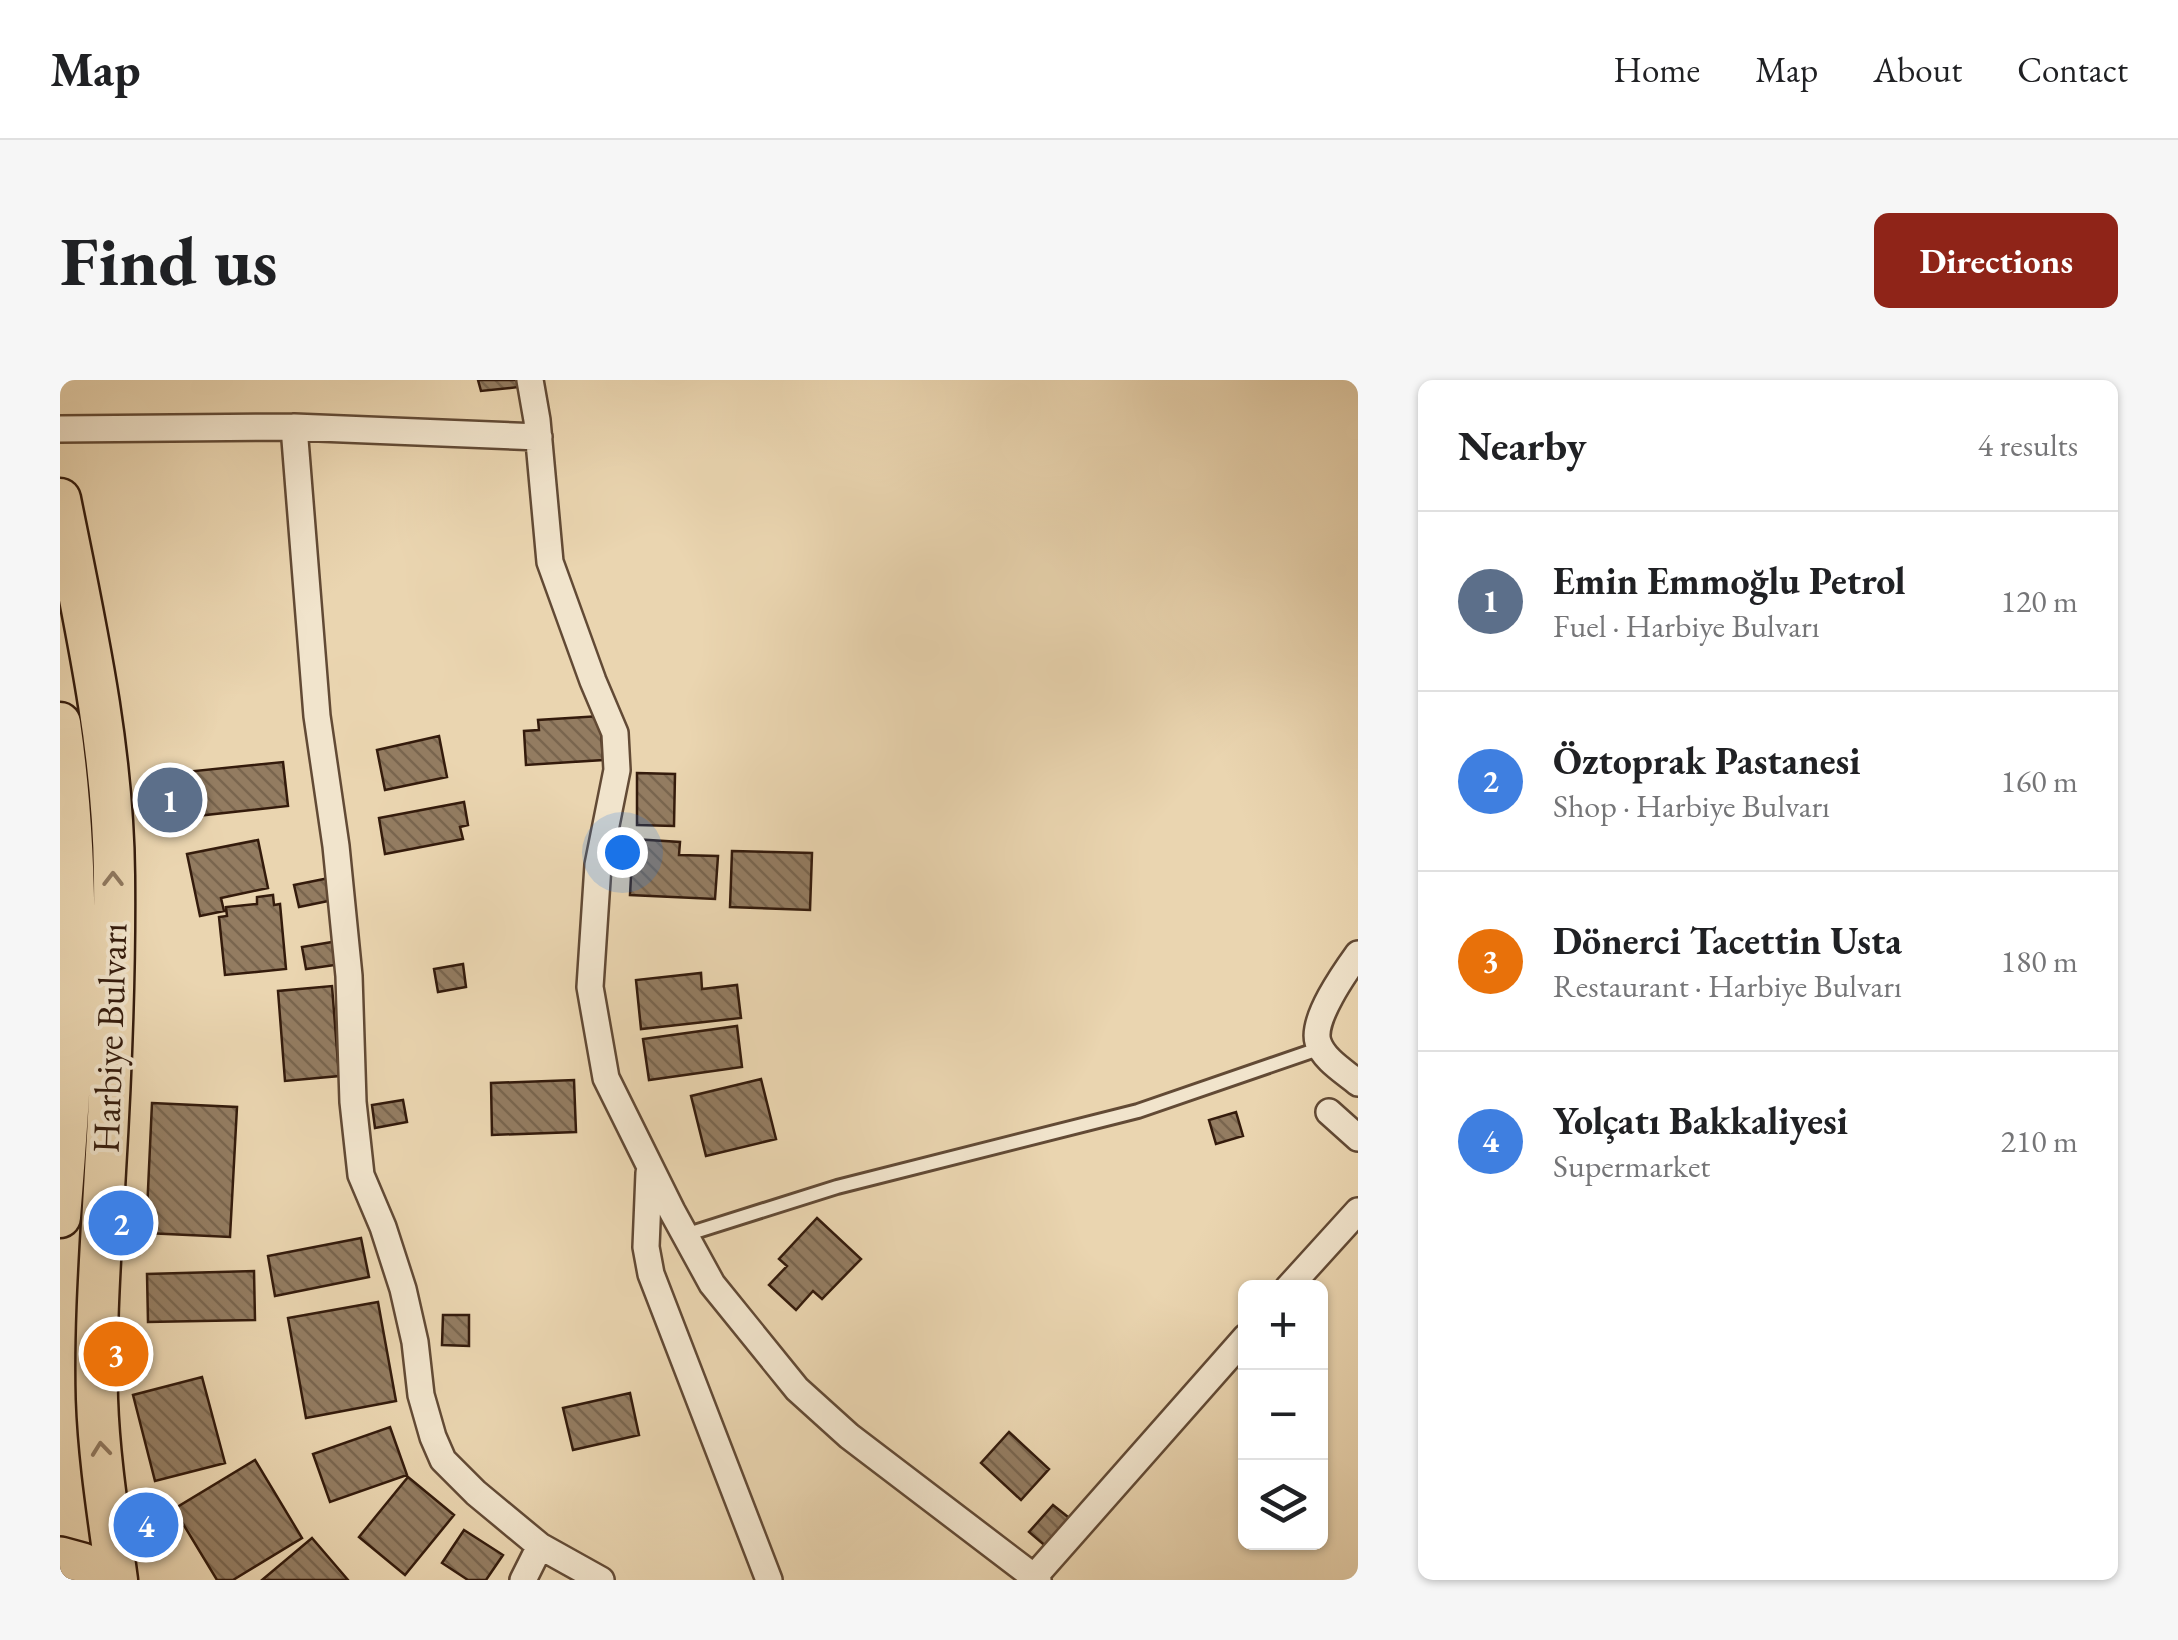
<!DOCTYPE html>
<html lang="en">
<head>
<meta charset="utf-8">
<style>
	body { margin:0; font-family:"EB Garamond",serif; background:#f6f6f6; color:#202124 }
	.controls { position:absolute; right:30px; bottom:30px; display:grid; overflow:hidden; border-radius:15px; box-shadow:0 2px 8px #0004 }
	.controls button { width:90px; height:90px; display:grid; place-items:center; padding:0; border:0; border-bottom:2px solid #e0e0e0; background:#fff; color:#202124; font:50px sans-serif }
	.you { position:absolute; left:562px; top:472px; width:35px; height:35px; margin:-25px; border:8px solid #fff; border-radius:50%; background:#1a73e8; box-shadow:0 0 0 15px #1a73e833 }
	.badge { display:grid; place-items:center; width:65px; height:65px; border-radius:50%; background:#8f2418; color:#fff; font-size:32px; font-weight:700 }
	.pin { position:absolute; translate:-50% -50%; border:5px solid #fff; box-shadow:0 2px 10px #0006 }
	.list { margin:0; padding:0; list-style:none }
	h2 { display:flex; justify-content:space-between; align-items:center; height:130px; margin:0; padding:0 40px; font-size:42px }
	h2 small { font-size:32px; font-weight:400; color:#757577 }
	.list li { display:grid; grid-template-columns:65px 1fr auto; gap:30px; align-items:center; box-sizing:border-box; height:180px; padding:0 40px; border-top:2px solid #e0e0e0 }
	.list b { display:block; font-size:38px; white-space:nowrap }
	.list p { margin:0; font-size:32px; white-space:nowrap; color:#757577 }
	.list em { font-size:32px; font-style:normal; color:#757577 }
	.icon { flex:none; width:55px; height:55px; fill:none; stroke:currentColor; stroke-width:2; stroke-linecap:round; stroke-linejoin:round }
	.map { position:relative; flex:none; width:1298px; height:1200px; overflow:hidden; border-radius:15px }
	header { display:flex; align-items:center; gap:60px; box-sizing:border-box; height:140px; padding:0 50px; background:#fff; border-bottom:2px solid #e0e0e0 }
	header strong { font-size:48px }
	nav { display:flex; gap:55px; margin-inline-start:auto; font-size:35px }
	.intro { display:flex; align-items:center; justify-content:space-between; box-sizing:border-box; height:240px; padding:0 60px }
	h1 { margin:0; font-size:70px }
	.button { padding:25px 45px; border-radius:15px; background:#8f2418; color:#fff; font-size:35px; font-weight:700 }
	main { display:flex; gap:60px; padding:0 60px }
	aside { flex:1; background:#fff; border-radius:15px; box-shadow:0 2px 8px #0004 }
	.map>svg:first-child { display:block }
</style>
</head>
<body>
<header>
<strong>Map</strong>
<nav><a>Home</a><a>Map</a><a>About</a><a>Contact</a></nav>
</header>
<div class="intro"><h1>Find us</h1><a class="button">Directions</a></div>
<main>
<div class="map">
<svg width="1298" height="1200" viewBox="0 0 1298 1200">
	<defs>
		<pattern id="building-back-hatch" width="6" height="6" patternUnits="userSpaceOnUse" patternTransform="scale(2.5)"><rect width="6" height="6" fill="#937c61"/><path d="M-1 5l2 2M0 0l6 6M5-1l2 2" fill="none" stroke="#79654e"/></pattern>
	</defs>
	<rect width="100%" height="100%" fill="#ead5b0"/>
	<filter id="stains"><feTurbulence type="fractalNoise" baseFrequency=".002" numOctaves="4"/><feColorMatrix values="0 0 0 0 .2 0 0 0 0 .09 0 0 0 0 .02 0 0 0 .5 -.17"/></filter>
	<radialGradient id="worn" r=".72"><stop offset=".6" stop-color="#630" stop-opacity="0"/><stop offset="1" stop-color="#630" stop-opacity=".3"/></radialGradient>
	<!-- building -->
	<path fill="url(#building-back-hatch)" stroke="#341b0c" stroke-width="2.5" d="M418,0H458L459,7L421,11Z
		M540,336L543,380L466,385L464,351L479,350L478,340Z
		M379,356L387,397L325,410L317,370Z
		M223,382L228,426L109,439L105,394Z
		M577,393L615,394L614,446L577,445Z
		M404,422L408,445L400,447L403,459L325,474L319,438Z
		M573,459L620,462L619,475L658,476L655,519L570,515Z
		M198,460L208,508L161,518L164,531L140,536L127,474Z
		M672,471L752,473L750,530L670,527Z
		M269,498L273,520L239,527L234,505Z
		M213,515L214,525L220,524L226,589L165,595L159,537L167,536L166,527L197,524V517Z
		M272,562L275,585L246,589L242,567Z
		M403,584L406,607L378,612L374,589Z
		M641,593L642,609L677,605L681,638L581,649L576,600Z
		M272,606L279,696L225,701L218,611Z
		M677,646L682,687L589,700L583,659Z
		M701,699L716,759L646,776L631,716Z
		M514,700L516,752L432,755L431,703Z
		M343,720L347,742L315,748L312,725Z
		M92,723L177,727L170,857L86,853Z
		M1176,732L1183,756L1156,764L1149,740Z
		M757,838L801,879L762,919L753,911L736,930L709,905L727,886L719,879Z
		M301,858L309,897L215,916L208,876Z
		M194,891L195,940L88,942L87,894Z
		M318,922L336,1021L246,1038L228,938Z
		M383,935H409V966L382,965Z
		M142,997L165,1083L95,1101L73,1015Z
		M570,1013L579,1055L513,1070L503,1028Z
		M330,1047L347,1095L270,1122L253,1074Z
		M949,1052L989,1089L961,1120L921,1083Z
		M195,1080L242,1158L173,1200H157L114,1129Z
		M348,1097L394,1135L345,1195L299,1157Z
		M993,1125L1013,1141L989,1169L969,1152Z
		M404,1150L443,1175L426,1200H408L382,1183Z
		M252,1158L288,1200H202Z"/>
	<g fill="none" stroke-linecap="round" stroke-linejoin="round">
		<!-- lane casing -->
		<g stroke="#624a35" stroke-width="18">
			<path id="lane" d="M625,855L777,807L1078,731L1261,668"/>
		</g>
		<!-- street casing -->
		<g stroke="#624a35" stroke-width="30">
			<path id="street" d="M470,0L477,40L490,182L533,301L555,353L557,390L538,485L530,607L546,698L612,831L652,904L737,1009L789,1056L978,1200
				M234,47L257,336L276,466L289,596L293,722L301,795L323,847L343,909L355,962L361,1015L373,1057L383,1080L416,1113L480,1166L541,1200
				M0,49L234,47L479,57
				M1298,574C1285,592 1251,640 1258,662C1263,679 1285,692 1298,703
				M1269,732L1298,758
				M589,793L586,867L591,894L709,1200
				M1228,908L1298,831
				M974,1197L1186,957
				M463,1200L480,1166"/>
		</g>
		<!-- primary casing -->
		<g stroke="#341b0c" stroke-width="45">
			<path id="primary" d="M0,119C25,243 53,367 54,495C55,593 51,692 45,791C41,867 35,943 37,1019C39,1079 49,1140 57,1200
				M0,343C24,507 14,672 0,837"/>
		</g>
		<!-- highway casing -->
		<g stroke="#341b0c" stroke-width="50">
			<path id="highway" d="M0,1180L22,1186L44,1200"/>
		</g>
		<!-- lane -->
		<use href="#lane" stroke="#f1e4cc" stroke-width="12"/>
		<!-- street -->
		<use href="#street" stroke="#f1e4cc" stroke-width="25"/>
		<!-- primary -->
		<use href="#primary" stroke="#ead5b0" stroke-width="40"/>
		<!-- highway -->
		<use href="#highway" stroke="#ead5b0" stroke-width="45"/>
	</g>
	<!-- one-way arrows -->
	<defs><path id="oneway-chevron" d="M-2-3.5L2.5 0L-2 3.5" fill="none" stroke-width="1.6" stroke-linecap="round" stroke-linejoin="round" transform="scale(2.5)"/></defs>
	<g stroke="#8f785e">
		<use href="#oneway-chevron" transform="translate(53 499) rotate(-90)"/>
		<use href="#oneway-chevron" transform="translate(41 1069) rotate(-96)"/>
	</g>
	<g text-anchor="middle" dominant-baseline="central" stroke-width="8" stroke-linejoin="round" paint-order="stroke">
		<!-- street labels -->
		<g font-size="38" fill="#341b0c" stroke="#f1e4cc">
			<text transform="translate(49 658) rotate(-88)">Harbiye Bulvarı</text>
		</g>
	</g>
	<rect width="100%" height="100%" filter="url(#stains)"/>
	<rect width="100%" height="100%" fill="url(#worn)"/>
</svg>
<div class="controls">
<button>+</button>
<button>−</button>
<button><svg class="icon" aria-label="layers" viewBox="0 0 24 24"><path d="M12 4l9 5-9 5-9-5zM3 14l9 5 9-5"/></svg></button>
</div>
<div class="you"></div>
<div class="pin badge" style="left:110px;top:420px;background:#5c6f8a">1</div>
<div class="pin badge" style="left:61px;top:843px;background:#3f7fe0">2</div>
<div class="pin badge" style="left:56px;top:974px;background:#e8710a">3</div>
<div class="pin badge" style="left:86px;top:1145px;background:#3f7fe0">4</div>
</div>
<aside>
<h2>Nearby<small>4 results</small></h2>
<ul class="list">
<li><span class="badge" style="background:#5c6f8a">1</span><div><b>Emin Emmoğlu Petrol</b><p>Fuel · Harbiye Bulvarı</p></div><em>120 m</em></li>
<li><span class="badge" style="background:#3f7fe0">2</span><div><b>Öztoprak Pastanesi</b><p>Shop · Harbiye Bulvarı</p></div><em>160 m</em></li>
<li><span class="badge" style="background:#e8710a">3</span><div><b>Dönerci Tacettin Usta</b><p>Restaurant · Harbiye Bulvarı</p></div><em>180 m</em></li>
<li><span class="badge" style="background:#3f7fe0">4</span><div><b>Yolçatı Bakkaliyesi</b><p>Supermarket</p></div><em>210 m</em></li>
</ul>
</aside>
</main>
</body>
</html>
